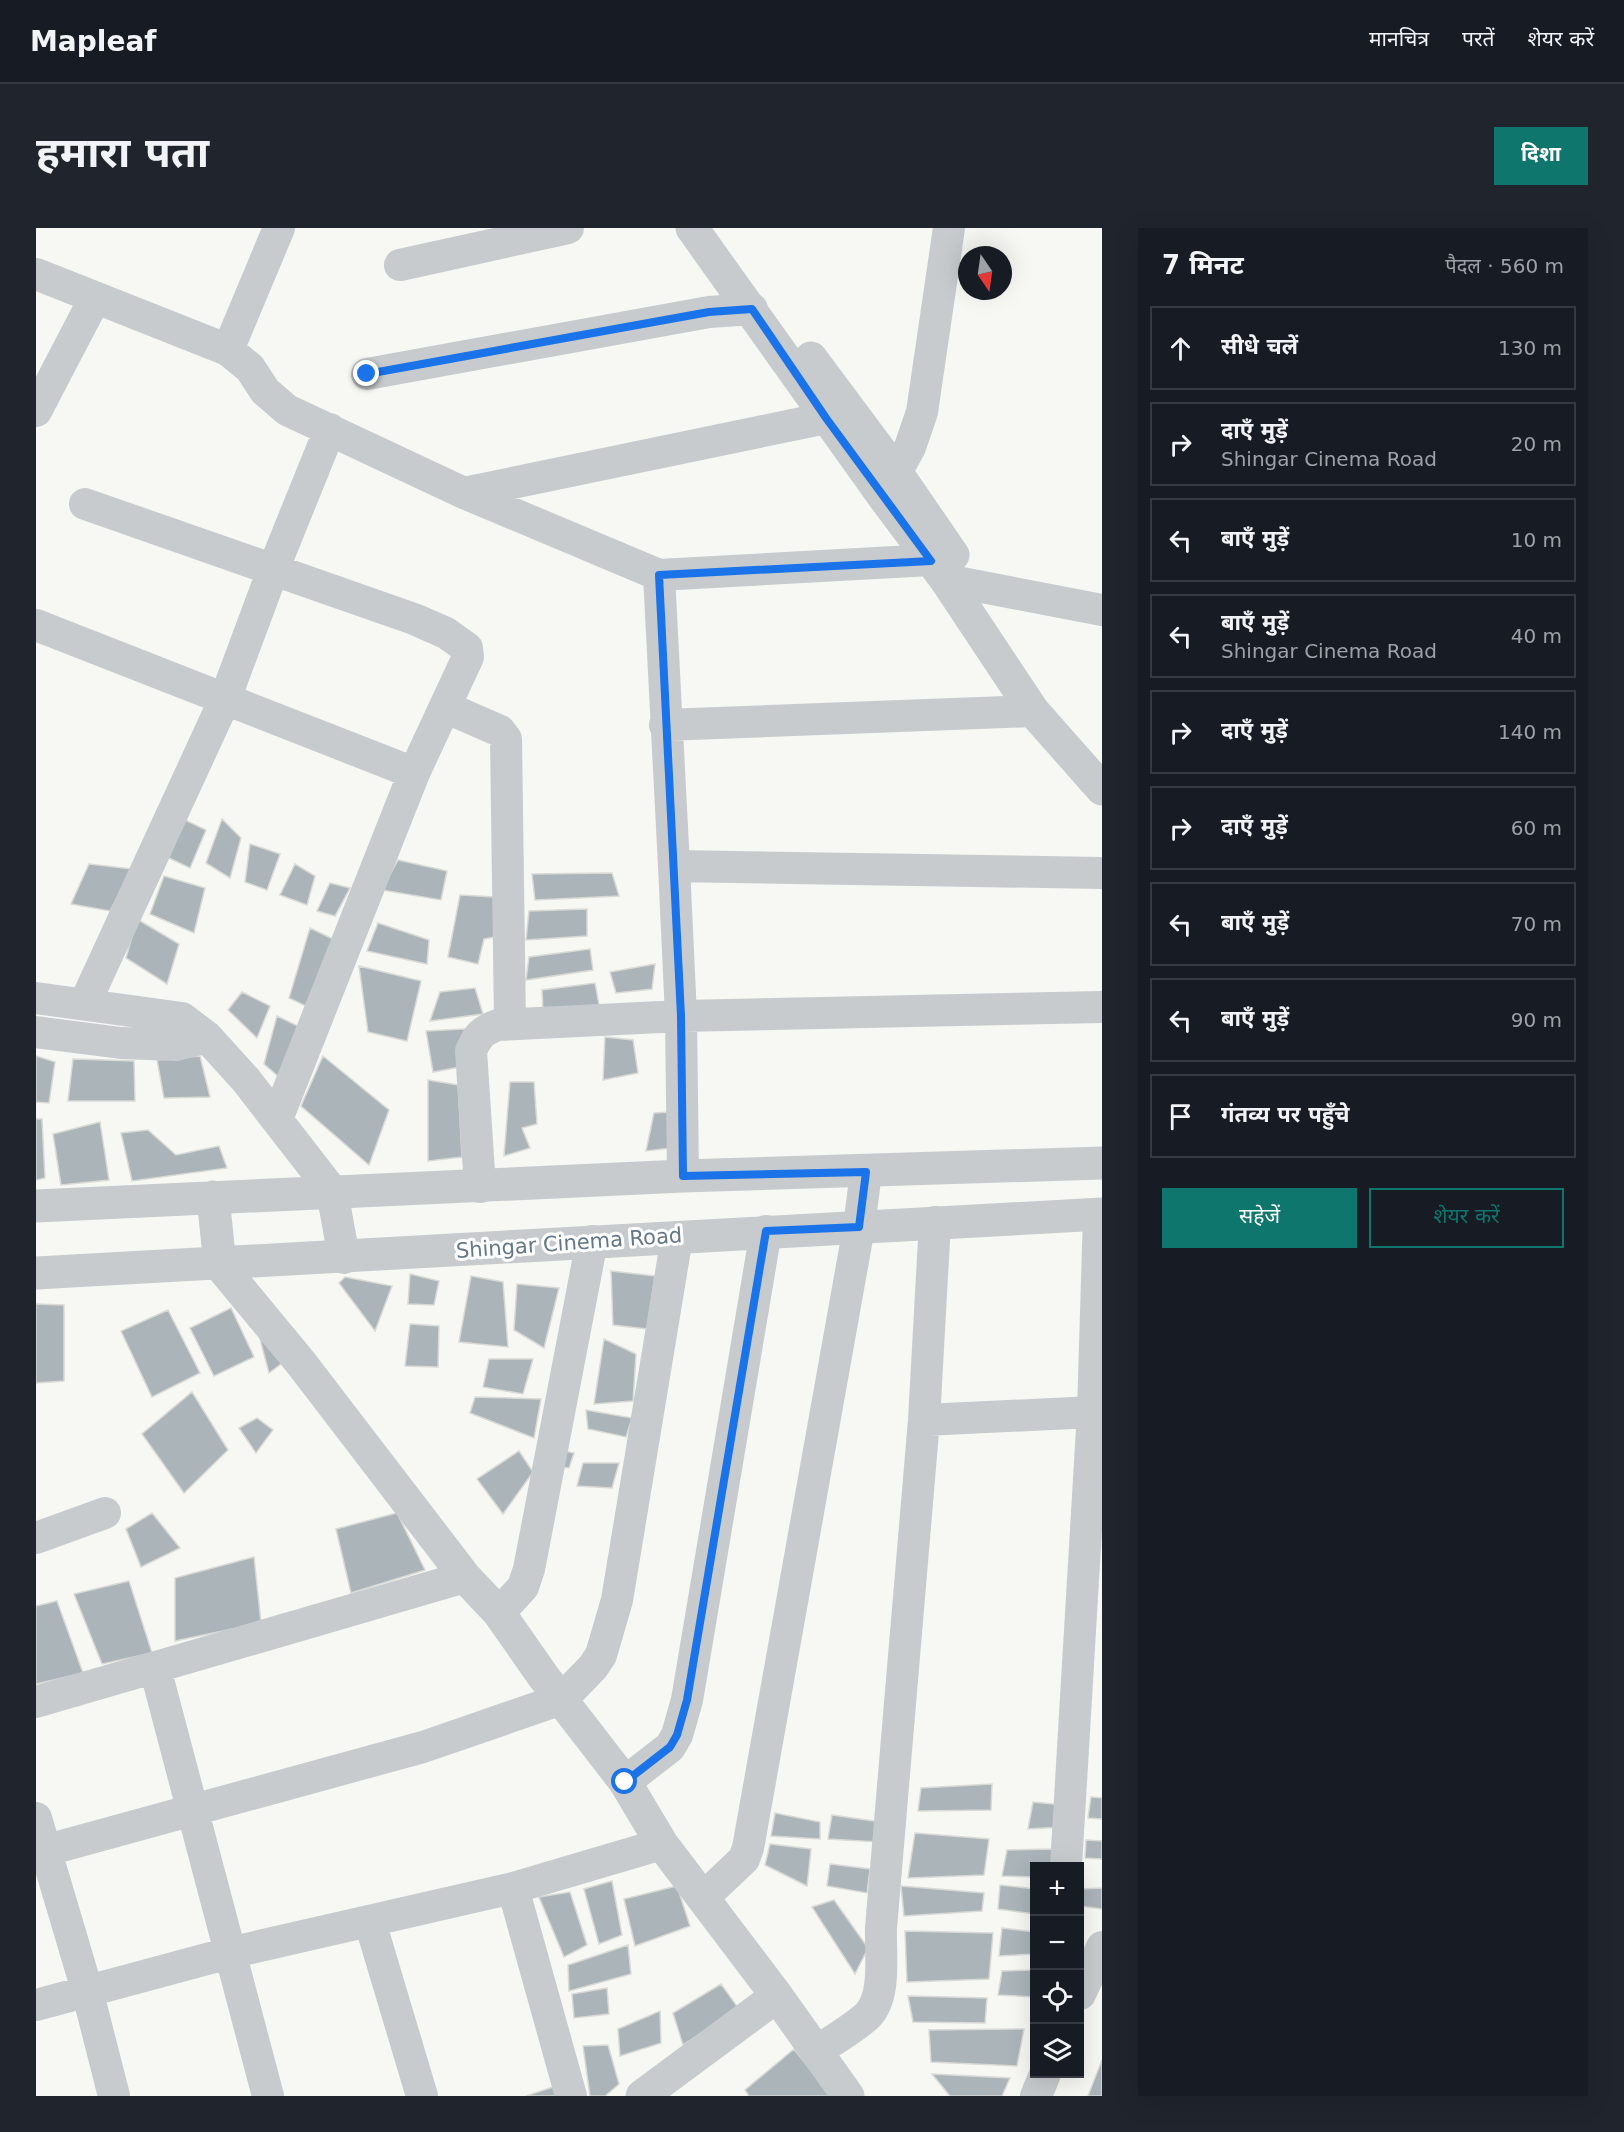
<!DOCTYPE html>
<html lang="hi">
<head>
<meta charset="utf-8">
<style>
	body { margin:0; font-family:"DejaVu Sans","Noto Sans Devanagari",sans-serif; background:#20242c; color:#f1f3f6 }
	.controls { position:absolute; right:18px; bottom:18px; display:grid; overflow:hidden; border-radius:0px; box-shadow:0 6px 24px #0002 }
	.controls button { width:54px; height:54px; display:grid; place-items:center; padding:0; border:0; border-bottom:2px solid #363941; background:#171b24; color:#f1f3f6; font:30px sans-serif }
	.compass { position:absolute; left:922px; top:18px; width:54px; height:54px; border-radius:50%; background:#171b24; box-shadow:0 6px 24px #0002; rotate:167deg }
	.stop { position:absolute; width:18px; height:18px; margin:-14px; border:4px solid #1a73e8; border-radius:50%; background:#fff }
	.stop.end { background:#1a73e8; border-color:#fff; box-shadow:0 2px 6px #0008 }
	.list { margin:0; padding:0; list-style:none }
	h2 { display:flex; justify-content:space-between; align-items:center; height:78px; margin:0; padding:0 24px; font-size:26px }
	h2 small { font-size:20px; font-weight:400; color:#9ea1a6 }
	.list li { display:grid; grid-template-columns:39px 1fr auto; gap:18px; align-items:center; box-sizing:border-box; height:84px; margin:0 12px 12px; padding:0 12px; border:2px solid #363941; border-radius:0px }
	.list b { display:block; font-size:22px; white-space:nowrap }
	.list p { margin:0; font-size:20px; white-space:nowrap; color:#9ea1a6 }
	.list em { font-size:20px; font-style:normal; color:#9ea1a6 }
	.actions { display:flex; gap:12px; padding:18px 24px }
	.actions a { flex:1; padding:14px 0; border:2px solid #0f766e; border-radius:0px; text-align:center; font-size:21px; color:#0f766e }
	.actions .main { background:#0f766e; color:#fff }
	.icon { flex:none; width:33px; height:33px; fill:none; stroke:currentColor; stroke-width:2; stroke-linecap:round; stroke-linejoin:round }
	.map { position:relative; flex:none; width:1066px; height:1868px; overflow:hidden; border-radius:0px }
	header { display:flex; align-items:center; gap:36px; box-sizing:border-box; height:84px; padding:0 30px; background:#171b24; border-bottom:2px solid #363941 }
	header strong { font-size:28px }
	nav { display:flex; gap:33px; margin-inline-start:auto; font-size:21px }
	.intro { display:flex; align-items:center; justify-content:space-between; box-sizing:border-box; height:144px; padding:0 36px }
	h1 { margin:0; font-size:42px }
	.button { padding:15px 27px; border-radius:0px; background:#0f766e; color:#fff; font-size:21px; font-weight:700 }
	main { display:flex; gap:36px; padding:0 36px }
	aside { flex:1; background:#171b24; border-radius:0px; box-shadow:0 6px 24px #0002 }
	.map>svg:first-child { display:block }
</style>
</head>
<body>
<header>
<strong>Mapleaf</strong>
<nav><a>मानचित्र</a><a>परतें</a><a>शेयर करें</a></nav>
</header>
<div class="intro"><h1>हमारा पता</h1><a class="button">दिशा</a></div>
<main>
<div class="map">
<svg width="1066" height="1868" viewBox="0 0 1066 1868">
	<rect width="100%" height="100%" fill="#f7f7f4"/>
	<!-- building -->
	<path fill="#abb4b9" stroke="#d9d9d6" stroke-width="1.5" d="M145,590L170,602L154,640L133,630Z
		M186,591L205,610L194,650L170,635Z
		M214,616L244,626L231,662L209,654Z
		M362,632L411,643L405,672L346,662Z
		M53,636L96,641L74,683L35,676Z
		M259,636L279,648L271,677L244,667Z
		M576,645L583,668L499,672L496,646Z
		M128,648L169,660L158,705L114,686Z
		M294,655L314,660L299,688L281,683Z
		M424,667L458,669L464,708L448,711L442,736L412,729Z
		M551,681V708L490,712L493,683Z
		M101,691L143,716L131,756L90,730Z
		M342,695L393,712L391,736L331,723Z
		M274,700L297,711L274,780L253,770Z
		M554,721L557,742L490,752L493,729Z
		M619,736L616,761L580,765L574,744Z
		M323,738L385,753L371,813L332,804Z
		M559,755L564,782L507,783L506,762Z
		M439,760L447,786L394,793L404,764Z
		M206,764L234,778L221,810L192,782Z
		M241,788L264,799L243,849L228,836Z
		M429,801L424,839L397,844L390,803Z
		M569,809L597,812L602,845L567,852Z
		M0,828L19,834L13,875L0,874Z
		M164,828L174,869L128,870L121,832Z
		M287,828L353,882L333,937L265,878Z
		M37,831L98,833L99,873H32Z
		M392,852L422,857L426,929L392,933Z
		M474,854H498L501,896L486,900L494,920L468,928Z
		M636,884L635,920L610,923L618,885Z
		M0,891H6L9,950L0,952Z
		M64,894L73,952L25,957L17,906Z
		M112,902L140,927L183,918L191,940L96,953L85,905Z
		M575,1043L619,1048L611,1101L577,1097Z
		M374,1046L403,1053L398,1077L372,1076Z
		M435,1048L467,1054L472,1119L423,1114Z
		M309,1049L356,1058L339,1103L303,1055Z
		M481,1056L523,1060L508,1120L478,1102Z
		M0,1076L28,1077V1153L0,1155Z
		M195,1080L218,1129L178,1148L154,1100Z
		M132,1082L164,1145L116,1169L85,1103Z
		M374,1096L403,1098L402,1139L369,1138Z
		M224,1111L249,1133L233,1145Z
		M568,1111L600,1126L597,1173L558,1176Z
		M453,1131H497L487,1166L447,1159Z
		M156,1164L192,1222L148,1265L106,1206Z
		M439,1169L505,1171L498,1210L434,1185Z
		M550,1182L596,1190L590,1209L552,1201Z
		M221,1190L237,1202L220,1225L203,1200Z
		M524,1222L538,1225L533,1240L522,1238Z
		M483,1223L497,1244L467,1286L441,1251Z
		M547,1235H583L576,1260L541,1258Z
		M116,1285L144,1320L105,1339L90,1301Z
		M361,1285L389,1342L315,1365L300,1301Z
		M218,1329L225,1395L139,1413V1350Z
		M93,1353L116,1425L66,1436L38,1366Z
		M21,1373L47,1445L0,1456V1378Z
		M956,1556L955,1582L882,1583L885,1560Z
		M1055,1569L1066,1570V1591L1052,1590Z
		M997,1574L1026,1577L1025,1599L992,1601Z
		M739,1585L784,1594V1611L735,1608Z
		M796,1587L844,1594L843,1614L792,1611Z
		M879,1605L953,1611L948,1647L872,1650Z
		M1050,1612L1066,1613V1631L1049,1630Z
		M734,1616L775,1621L771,1658L729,1637Z
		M1018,1621L1015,1638H999V1649L966,1648L971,1622Z
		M794,1636L834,1641L831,1665L791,1658Z
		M576,1653L586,1707L563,1716L548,1661Z
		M964,1657L999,1661V1686L962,1681Z
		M641,1658L654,1698L599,1718L588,1671Z
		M865,1658L948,1665L946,1683L868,1688Z
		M1066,1660V1681L1044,1678V1661Z
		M534,1664L551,1717L528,1729L503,1669Z
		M798,1672L832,1720L819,1746L776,1679Z
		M966,1700L999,1704V1726L963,1728Z
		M869,1703L957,1705L953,1751L871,1754Z
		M592,1717L595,1746L533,1763L532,1737Z
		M999,1742V1769L962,1767L966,1743Z
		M685,1756L703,1781L647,1817L637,1785Z
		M571,1760L573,1786L538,1790L536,1766Z
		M872,1768L951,1770L949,1795L877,1794Z
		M624,1783L625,1815L584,1828L582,1801Z
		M988,1801L981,1838L895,1834L893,1802Z
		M572,1817L583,1856L569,1868H554L547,1818Z
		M758,1821L795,1868H713L709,1862Z
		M1066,1832V1868H1052Z
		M896,1846L974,1850L966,1868H914Z
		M526,1856L528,1868H490Z"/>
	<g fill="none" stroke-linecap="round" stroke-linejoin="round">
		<!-- minor -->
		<path stroke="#c7cbce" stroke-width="32" d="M364,37L532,0
			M0,46L192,122L214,140L229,163L251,182L428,265L623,347L895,332
			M192,122L243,0
			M331,146L673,84L716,81
			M0,183L59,70
			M428,265L790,190
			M849,265L874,219L886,184L913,0
			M49,276L378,391L410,405L431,420L432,429L378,545L241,891
			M623,347L638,638
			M910,352L1066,382
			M0,397L378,545
			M409,479L464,503L470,511L474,796
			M629,497L997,483
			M0,770L146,790L171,809L210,852L296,963L308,1030
			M49,775L189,471L237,342L294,201
			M0,804L85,815L140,817L171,809
			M647,948L645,788L638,638L1066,645
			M444,959L435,823C441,808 447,802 462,797L645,788L1066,779
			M888,1192L1057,1184
			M0,1310L69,1285
			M463,1385L487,1359L493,1341L556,1013
			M119,1440L232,1868
			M0,1474L429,1349
			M589,1554L634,1519L641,1507L651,1472L730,1003
			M0,1590L51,1762L78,1868
			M0,1625L387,1519L526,1471L557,1439L565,1427L581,1372L641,1009
			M1030,1638L1057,1184L1063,986
			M477,1660L535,1868
			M668,1669L708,1631L712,1620L823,999L830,944
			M334,1694L386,1868
			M1044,1766L1066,1719
			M0,1777L193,1725L477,1660L626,1616
			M781,1823C797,1812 817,1801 831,1788C851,1769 844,1725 845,1700L888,1192L899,994
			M1000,1868L1009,1846"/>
		<!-- tertiary -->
		<path stroke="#c7cbce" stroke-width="33" d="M656,0L847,268L910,352L997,483L1066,561
			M775,130L860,244L917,327
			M177,969L184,1037L265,1135L429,1349L463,1385L507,1448L589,1554L626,1616L741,1768L812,1868
			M0,978L647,948L1066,935
			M0,1045L1066,986
			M606,1868L741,1768"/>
	</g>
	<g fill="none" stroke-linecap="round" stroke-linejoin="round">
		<!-- route -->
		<path stroke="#1a73e8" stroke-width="8" d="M331,146L673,84L716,81L790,190L895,333L623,347L645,788L647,948L830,944L823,999L730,1003L651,1472L641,1507L634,1519L589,1554"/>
	</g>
	<g text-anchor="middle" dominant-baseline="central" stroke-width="6" stroke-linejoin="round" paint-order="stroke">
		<!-- street labels -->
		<g font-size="21" fill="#647887" stroke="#fff">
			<text transform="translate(533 1015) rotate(-4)">Shingar Cinema Road</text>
		</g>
	</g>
</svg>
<div class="controls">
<button>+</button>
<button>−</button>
<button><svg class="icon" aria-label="locate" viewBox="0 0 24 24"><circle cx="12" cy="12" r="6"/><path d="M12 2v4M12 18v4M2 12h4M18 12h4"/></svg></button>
<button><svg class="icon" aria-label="layers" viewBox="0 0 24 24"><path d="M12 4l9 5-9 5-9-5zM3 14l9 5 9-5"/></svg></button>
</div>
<svg class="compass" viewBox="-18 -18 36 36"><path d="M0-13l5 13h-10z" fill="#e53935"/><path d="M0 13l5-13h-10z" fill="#9ea1a6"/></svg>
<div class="stop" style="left:589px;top:1554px"></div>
<div class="stop end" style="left:331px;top:146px"></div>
</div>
<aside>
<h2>7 मिनट<small>पैदल · 560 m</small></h2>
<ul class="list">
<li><svg class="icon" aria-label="ahead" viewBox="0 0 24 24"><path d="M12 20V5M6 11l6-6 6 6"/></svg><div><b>सीधे चलें</b></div><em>130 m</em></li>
<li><svg class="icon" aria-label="right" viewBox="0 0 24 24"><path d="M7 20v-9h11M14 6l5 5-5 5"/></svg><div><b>दाएँ मुड़ें</b><p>Shingar Cinema Road</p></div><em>20 m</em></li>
<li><svg class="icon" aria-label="left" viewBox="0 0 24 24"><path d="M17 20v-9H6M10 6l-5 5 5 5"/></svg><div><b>बाएँ मुड़ें</b></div><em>10 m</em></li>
<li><svg class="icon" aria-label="left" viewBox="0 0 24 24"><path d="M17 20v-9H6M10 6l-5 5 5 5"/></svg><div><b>बाएँ मुड़ें</b><p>Shingar Cinema Road</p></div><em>40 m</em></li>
<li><svg class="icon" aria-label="right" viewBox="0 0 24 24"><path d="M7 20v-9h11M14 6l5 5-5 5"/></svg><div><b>दाएँ मुड़ें</b></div><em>140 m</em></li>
<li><svg class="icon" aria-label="right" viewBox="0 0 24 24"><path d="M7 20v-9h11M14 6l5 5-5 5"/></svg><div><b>दाएँ मुड़ें</b></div><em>60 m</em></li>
<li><svg class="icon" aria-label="left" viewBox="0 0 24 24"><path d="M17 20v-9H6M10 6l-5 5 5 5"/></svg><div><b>बाएँ मुड़ें</b></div><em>70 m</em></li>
<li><svg class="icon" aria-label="left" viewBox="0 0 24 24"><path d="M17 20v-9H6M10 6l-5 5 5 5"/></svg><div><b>बाएँ मुड़ें</b></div><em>90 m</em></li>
<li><svg class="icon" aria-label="arrive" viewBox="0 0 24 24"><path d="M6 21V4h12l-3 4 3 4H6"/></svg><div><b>गंतव्य पर पहुँचे</b></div></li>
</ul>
<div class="actions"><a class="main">सहेजें</a><a>शेयर करें</a></div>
</aside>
</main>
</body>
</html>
